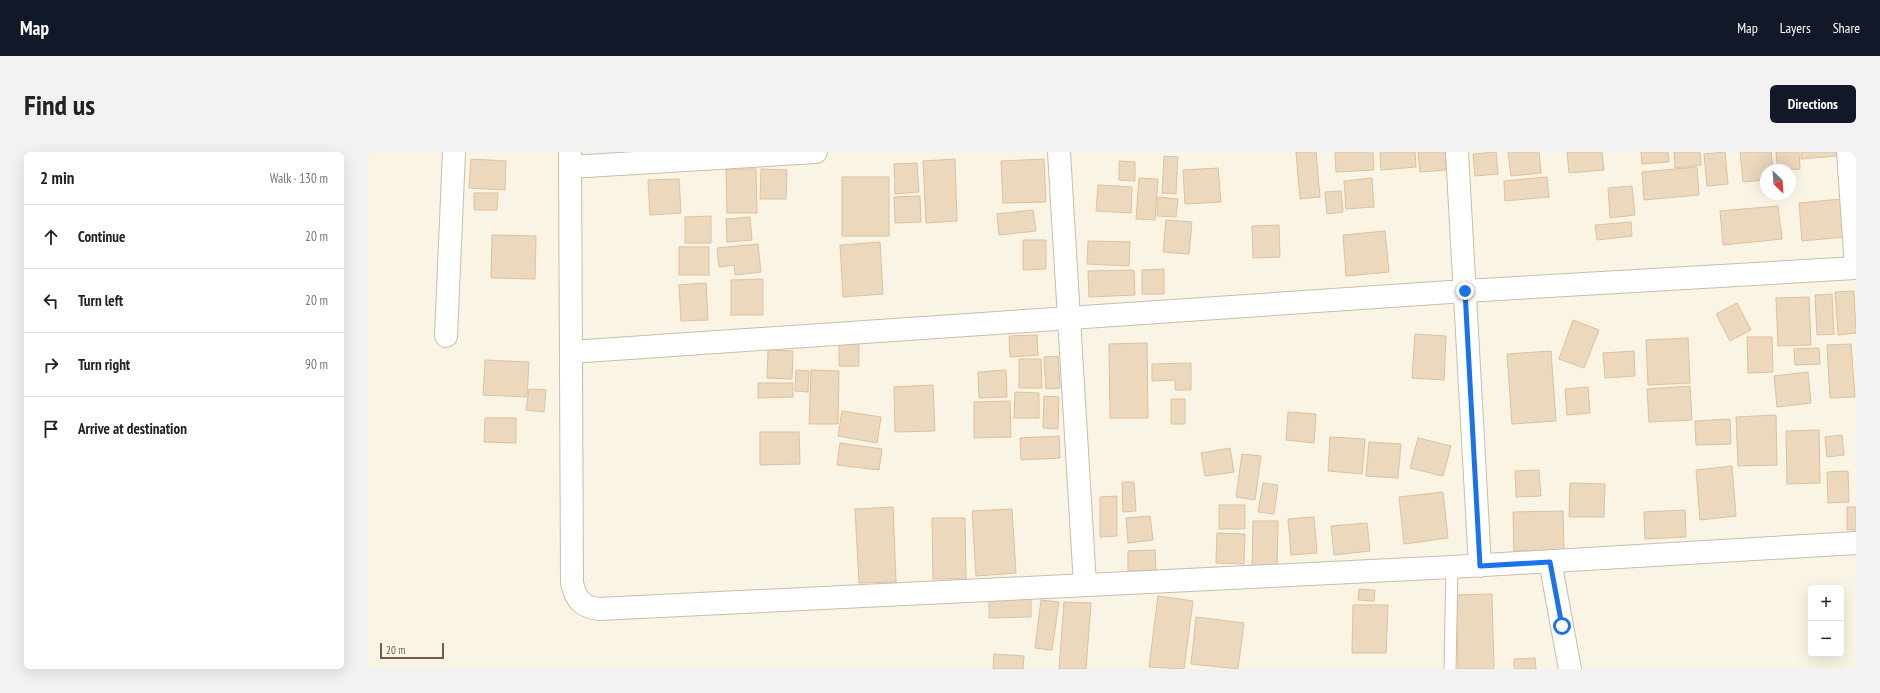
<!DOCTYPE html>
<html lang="en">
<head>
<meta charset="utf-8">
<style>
	body { margin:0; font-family:"PT Sans Narrow",sans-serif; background:#f2f2f2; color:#222 }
	.controls { position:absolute; right:12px; bottom:12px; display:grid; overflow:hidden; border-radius:6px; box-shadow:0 4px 16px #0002 }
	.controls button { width:36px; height:36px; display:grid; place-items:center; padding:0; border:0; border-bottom:1px solid #e0e0e0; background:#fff; color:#222; font:20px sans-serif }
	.compass { position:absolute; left:1392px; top:12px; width:36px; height:36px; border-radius:50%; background:#fff; box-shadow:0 4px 16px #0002; rotate:155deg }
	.scale { position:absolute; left:12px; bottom:10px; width:64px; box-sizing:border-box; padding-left:4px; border:2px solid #6e5e4c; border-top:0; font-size:11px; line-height:14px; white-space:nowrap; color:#6e5e4c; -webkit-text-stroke:3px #fdf8e8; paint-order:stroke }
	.stop { position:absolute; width:12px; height:12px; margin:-9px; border:3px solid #1a73e8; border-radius:50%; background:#fff }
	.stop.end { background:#1a73e8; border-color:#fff; box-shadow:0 1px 4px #0008 }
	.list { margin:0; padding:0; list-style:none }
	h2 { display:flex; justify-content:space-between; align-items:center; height:52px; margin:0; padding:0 16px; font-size:17px }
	h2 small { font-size:13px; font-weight:400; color:#767676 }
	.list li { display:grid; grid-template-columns:26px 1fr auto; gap:12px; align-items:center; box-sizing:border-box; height:64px; padding:0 16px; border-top:1px solid #e0e0e0 }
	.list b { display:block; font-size:15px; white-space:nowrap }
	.list em { font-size:13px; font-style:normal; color:#767676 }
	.icon { flex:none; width:22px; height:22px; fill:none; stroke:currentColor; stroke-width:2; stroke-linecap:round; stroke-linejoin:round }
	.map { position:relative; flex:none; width:1488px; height:517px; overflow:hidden; border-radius:6px }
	header { display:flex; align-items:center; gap:24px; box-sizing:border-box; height:56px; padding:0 20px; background:#111827; color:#fff }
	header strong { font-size:19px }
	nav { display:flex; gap:22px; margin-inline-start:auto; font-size:14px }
	.intro { display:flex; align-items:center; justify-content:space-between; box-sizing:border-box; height:96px; padding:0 24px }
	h1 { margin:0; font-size:28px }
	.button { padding:10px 18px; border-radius:6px; background:#111827; color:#fff; font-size:14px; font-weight:700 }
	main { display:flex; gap:24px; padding:0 24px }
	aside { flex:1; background:#fff; border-radius:6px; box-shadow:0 4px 16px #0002 }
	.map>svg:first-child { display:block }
</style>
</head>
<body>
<header>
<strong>Map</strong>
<nav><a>Map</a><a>Layers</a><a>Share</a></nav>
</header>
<div class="intro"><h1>Find us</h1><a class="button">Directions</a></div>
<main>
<aside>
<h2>2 min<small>Walk · 130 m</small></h2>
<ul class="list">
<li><svg class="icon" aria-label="ahead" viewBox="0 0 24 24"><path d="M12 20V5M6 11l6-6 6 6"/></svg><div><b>Continue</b></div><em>20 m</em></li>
<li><svg class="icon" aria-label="left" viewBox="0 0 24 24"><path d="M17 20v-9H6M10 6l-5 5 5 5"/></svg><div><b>Turn left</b></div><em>20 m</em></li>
<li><svg class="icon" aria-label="right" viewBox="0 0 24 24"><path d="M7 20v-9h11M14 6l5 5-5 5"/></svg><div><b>Turn right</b></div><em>90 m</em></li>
<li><svg class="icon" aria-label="arrive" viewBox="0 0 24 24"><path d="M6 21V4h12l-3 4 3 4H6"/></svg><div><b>Arrive at destination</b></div></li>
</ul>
</aside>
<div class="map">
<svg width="1488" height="517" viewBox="0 0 1488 517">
	<rect width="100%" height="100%" fill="#f9f4e3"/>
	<!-- building -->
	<path fill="#ecd8bd" stroke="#ddc19f" d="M928,0H948L952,45L932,47Z
		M967,0H1005L1006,18L968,20Z
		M1012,0H1047L1048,15L1013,18Z
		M1050,0H1077L1078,18L1052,20Z
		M1128,0L1130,22L1107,24L1105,2Z
		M1140,0H1171L1173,21L1143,24Z
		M1199,0H1234L1236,18L1201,21Z
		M1273,0H1300L1301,10L1274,12Z
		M1306,0H1332L1333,13L1307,16Z
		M1357,0L1360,32L1339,34L1336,2Z
		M1372,0H1403L1405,18H1398V28L1375,30Z
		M1408,0H1431L1432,17L1410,18Z
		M1433,0H1469V4L1433,7Z
		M796,4L810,5L808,42L794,41Z
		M103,7L138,9L137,38L101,36Z
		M587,7L589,69L558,71L555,9Z
		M676,7L678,50L635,51L633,9Z
		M751,9L767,10V29L751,28Z
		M549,11L551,40L527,42L526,12Z
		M1329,15L1331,43L1276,48L1274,20Z
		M850,16L853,50L817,52L815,18Z
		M358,17H388L389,61H359Z
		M393,17L419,18L418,47H392Z
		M474,25H521V84H474Z
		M1179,25L1181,45L1137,49L1136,29Z
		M771,26L790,27L787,68L768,67Z
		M1004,26L1006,55L978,57L976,29Z
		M311,27L313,61L282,63L280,28Z
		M730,33L764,35L763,61L728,59Z
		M1264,34L1267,63L1242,66L1240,36Z
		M973,39L975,60L959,62L957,40Z
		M106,41H130L129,58H106Z
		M552,44L553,70L527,71L526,45Z
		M790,45L810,47L808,65L789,64Z
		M1473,47L1477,85L1434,89L1431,51Z
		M1410,54L1414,87L1355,93L1352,59Z
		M665,58L668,79L631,83L629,62Z
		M343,64V91H317V65Z
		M382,65L384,88L359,90L358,67Z
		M798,68L824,70L821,102L795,100Z
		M1263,70L1264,84L1229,88L1227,73Z
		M911,73L912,105L885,106L884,74Z
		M1017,79L1021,120L978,124L975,83Z
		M124,83L168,84L167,127L123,126Z
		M655,88H678V117L655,118Z
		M720,89L762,90L761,114L719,112Z
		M512,90L515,142L475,145L472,93Z
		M390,92L393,120L367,123L366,113L351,115L349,96Z
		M311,95H341V123H311Z
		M796,117V142H774V118Z
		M766,118L767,143L721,145L720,119Z
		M395,127V163H363V128Z
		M338,131L340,168L313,169L311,133Z
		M1486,139L1488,181L1470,183L1467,140Z
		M1464,142L1466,182L1449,183L1447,143Z
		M1441,145L1443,193L1410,194L1408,146Z
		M1369,151L1383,178L1362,189L1348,162Z
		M1205,168L1231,178L1216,216L1191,207Z
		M1047,182L1078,184L1076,228L1044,226Z
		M669,183L670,203L642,205L641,184Z
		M1379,185H1404L1405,220L1380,221Z
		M1320,186L1322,231L1280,233L1278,188Z
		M779,191L780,266H742L741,192Z
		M471,192H491V214H471Z
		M1483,192L1487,245L1462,246L1459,193Z
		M1451,196L1452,212L1427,213L1426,197Z
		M400,198L425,199L424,227L399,226Z
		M1183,199L1188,269L1144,272L1139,202Z
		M1266,199L1267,224L1237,226L1235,201Z
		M690,204L692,236L678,237L676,205Z
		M651,207H673L674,236H651Z
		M117,208L161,210L159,245L115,243Z
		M823,211V238H807V228L784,229V212Z
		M428,218L441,219L440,240L427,239Z
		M443,218L471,219L470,272H441Z
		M638,218L639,245L611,246L610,220Z
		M1440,220L1443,251L1409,255L1406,224Z
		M390,231H425V245L390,246Z
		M565,233L567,279L527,280L526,235Z
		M1322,234L1324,268L1281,270L1279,237Z
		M1220,235L1222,261L1199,263L1197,237Z
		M161,237L178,238L176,260L158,258Z
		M647,240L671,241V266H646Z
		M676,244L691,245L690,277L675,276Z
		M803,247H817V272H803Z
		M642,249L643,285L606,286V250Z
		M474,259L513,265L509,291L470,284Z
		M920,260L948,262L946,291L918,288Z
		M1408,263L1409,313L1370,314L1368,265Z
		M117,266H148V291L116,290Z
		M1362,267L1363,292L1328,293L1327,269Z
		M1451,278L1452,331L1419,332L1418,279Z
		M392,280H431L432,312L392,313Z
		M1474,283L1476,303L1459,305L1457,285Z
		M691,284L692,306L653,308L652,286Z
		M962,285L997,287L994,322L960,319Z
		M1050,286L1083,294L1075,324L1042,316Z
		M1001,290L1033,292L1030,326L998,324Z
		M472,291L514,297L511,318L469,313Z
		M862,296L866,320L837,324L833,301Z
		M874,302L893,304L887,348L868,345Z
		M1364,314L1368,364L1332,368L1328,318Z
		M1171,318L1173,344L1148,345L1147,319Z
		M1480,319L1481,350L1460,351L1459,320Z
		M754,330H766L768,359L755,360Z
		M895,331L910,333L906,362L890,360Z
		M1202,331L1237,332L1236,365H1201Z
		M1075,340L1080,386L1036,392L1031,345Z
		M749,344V384L732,385V345Z
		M851,353H877V377H851Z
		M525,355L528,430L491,431L487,357Z
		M1479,355H1488V378H1479Z
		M644,357L648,421L608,424L604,359Z
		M1317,358L1318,385L1277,387L1276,360Z
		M1195,359L1196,398L1146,399L1145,360Z
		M782,364L785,388L760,391L758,366Z
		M946,365L949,401L923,403L920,367Z
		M564,366H597L598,427H565Z
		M885,369H910L909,415H884Z
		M999,371L1002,399L966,403L963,374Z
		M849,381L877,382L876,412L848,411Z
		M787,398L788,418L760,419V399Z
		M991,437L1007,438L1006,449L990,448Z
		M1124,442L1126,517H1090L1088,443Z
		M790,444L825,449L816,517L781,515Z
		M621,445H663V465L621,466Z
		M673,448L691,450L684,498L667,496Z
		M696,450L723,451L718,517H691Z
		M985,453H1020L1018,501H984Z
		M828,465L876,471L870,517L823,512Z
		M626,502L656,504L655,517H625Z
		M1167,506L1168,517H1146V507Z"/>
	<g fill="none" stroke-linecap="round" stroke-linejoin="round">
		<!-- service casing -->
		<g stroke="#c9bdab" stroke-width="13">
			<path id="service" d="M1082,517L1084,415"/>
		</g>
		<!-- minor casing -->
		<g stroke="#c9bdab" stroke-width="24">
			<path id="minor" d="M202,0L204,431C208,448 214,455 231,457L1084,415L1488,391
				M691,0L717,433
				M1089,0L1112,414
				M1480,0L1488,115
				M202,15L448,0
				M78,184L86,0
				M203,200L1097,139L1488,116
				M1182,409L1202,517"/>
		</g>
		<!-- service -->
		<use href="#service" stroke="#fff" stroke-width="11"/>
		<!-- minor -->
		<use href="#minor" stroke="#fff" stroke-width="22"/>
	</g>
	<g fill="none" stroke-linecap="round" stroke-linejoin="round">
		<!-- route -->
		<path stroke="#1a73e8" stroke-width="5" d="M1097,139L1112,414L1182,410L1194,474"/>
	</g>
</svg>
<div class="controls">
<button>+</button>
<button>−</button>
</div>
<svg class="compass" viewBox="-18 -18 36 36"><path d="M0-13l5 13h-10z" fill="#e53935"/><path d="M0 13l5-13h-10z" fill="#767676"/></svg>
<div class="scale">20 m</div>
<div class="stop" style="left:1194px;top:474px"></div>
<div class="stop end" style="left:1097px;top:139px"></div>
</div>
</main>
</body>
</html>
